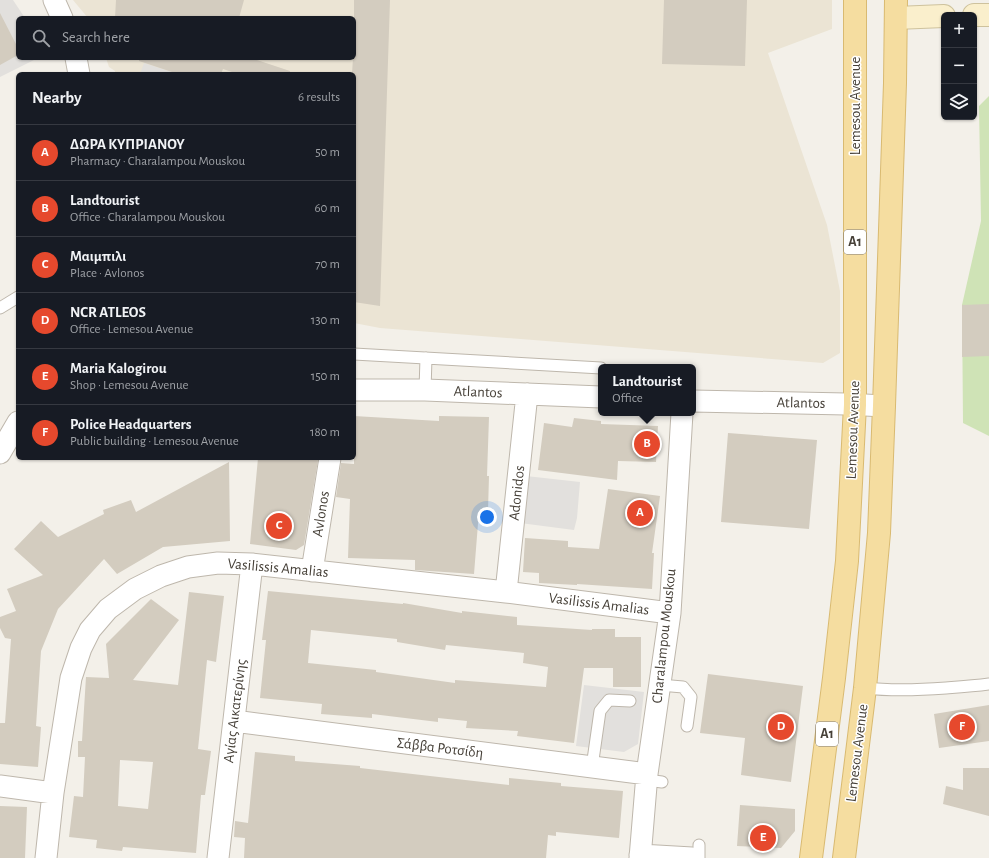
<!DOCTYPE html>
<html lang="en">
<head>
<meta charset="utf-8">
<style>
	body { margin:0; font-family:"Alegreya Sans",sans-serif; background:#20242c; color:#f1f3f6 }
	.controls { position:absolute; right:12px; top:12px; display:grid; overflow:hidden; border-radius:6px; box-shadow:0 1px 3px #0004 }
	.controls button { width:36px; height:36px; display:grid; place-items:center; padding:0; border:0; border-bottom:1px solid #363941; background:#171b24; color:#f1f3f6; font:20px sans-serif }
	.you { position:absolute; left:487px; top:517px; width:14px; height:14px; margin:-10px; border:3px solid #fff; border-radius:50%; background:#1a73e8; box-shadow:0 0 0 6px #1a73e833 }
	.badge { display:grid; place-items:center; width:26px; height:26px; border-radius:50%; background:#e6492d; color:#fff; font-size:13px; font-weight:700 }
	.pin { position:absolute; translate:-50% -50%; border:2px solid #fff; box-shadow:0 1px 4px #0006 }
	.popup { position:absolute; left:598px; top:364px; width:98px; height:52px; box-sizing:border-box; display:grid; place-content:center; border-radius:6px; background:#171b24; filter:drop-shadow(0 1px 3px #0005); font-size:13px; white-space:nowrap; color:#9ea1a6 }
	.popup b { font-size:15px; color:#f1f3f6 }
	.popup::after { content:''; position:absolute; left:50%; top:100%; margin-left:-8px; border:8px solid transparent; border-top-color:#171b24 }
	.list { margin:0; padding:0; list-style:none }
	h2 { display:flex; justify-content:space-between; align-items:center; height:52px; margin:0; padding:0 16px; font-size:17px }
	h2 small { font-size:13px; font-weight:400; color:#9ea1a6 }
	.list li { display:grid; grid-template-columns:26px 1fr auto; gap:12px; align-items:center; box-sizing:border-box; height:56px; padding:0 16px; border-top:1px solid #363941 }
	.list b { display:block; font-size:15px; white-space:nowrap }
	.list p { margin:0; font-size:13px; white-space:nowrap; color:#9ea1a6 }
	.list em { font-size:13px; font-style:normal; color:#9ea1a6 }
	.icon { flex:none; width:22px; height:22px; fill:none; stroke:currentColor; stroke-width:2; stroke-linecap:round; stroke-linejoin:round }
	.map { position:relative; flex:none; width:989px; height:858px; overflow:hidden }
	.search { position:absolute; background:#171b24; box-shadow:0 1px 3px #0004; left:16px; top:16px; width:340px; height:44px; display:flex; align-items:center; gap:10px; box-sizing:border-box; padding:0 14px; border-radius:6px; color:#9ea1a6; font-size:15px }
	.panel { position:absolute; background:#171b24; box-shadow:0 1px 3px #0004; left:16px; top:72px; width:340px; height:388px; border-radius:6px }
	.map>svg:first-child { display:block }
</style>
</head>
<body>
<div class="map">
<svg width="989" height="858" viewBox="0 0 989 858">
	<rect width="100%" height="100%" fill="#f3f0e9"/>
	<!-- education -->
	<path fill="#ebe4d4" d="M73,0H832V29L768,53L827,225L840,291V353L823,363L380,328L354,323V74H115V71L109,67L106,58H354V18H88Z"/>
	<!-- green -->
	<path fill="#cfe3b6" d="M989,96V436L963,423L962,305L981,221L979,106Z"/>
	<!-- parking -->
	<path fill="#e2e0dd" d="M0,0H13L25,18H18V58H38L0,77Z
		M144,63L178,74H140Z
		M526,476L580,482L577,518L574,530L520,523Z
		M584,685L644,692L638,744L624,752L576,746Z"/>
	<!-- building -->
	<path fill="#d3ccbf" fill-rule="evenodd" d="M116,0H244L239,18H115Z
		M354,0H390L380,306L354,302V74H352L353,58H354Z
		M664,0H747L745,66L662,64Z
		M0,13L18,48V55L0,65Z
		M139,58H251L290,71V74H238L223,69L221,74H178L139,61Z
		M989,304V356L962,357V305Z
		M354,416L439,421V416L489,417L487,476H489L488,511H479L474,574L415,570V560L348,558L350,499L336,497L341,463L354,464Z
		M574,418L601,421V424L658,426L656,462L618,461L617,480L538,470L544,423L572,427Z
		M728,433L817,440L809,529L721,522Z
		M258,458H298L318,460L304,545L296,550L250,544Z
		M229,462L230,541L163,547L117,574L104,559L58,609L41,651L36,726L41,727L38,767L0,764V723H5L11,639L5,638L0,628V617L16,611L7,589L43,575L14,549L41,521L58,537L104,514L103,510L131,500L136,512Z
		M608,489L660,496L652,553H654L652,589L577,584V585L539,583V573L523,572L525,538L568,541V547L599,549Z
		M268,591L403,604V603L462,613V611L517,617V625L592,630V629H615V637H641V687H613V668H584L574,743L517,736L518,731L466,728L467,721L438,718V722L372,714V718L321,714L322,704L260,698L266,640H262ZM311,630L397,639V642L445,650L446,645L524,653L523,663L548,667L546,687L455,680V683L376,672V670L308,663Z
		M189,592L224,596L216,662L207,660L198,749L211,751L205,795H201L196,853L123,847L122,851L96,848L97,840L69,837L74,796L83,797L85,757H78V741H82L86,677L109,678L106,644L151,599L179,620L133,680L178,685ZM120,760L153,762L148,809L118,806Z
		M708,674L803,686L791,782L741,775L745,738L700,733Z
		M989,705V741L939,748L934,714Z
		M255,752L295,756V761L360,766V768L509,785V778L561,783V786L623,791L619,838L556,832V836L548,835L546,858H244L245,838L234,837L235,821L248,823Z
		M963,768H989V816L943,804L946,786L963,790Z
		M740,805L795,809V831L781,848L737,846Z
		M0,806L27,807L25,858H0Z"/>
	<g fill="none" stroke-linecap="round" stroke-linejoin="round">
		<!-- lane casing -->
		<g stroke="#beb7ac" stroke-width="13">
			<path id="lane" d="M0,308L18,297
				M354,354L601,368
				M425,390L426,358
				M660,685L683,687L691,697L687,726
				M865,688C892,691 919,690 946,688C960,687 975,686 989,684
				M592,767L600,711L609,700L630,701
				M646,780L662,782
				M699,858V845"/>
		</g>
		<!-- street casing -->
		<g stroke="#beb7ac" stroke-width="23">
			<path id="street" d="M54,0L62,18
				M76,58L79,74
				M354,390H425L601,397
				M693,401L846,404L884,406
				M0,453L18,422
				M312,571L330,458
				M506,592L527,394
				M234,721L647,774
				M0,786L53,793
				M640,855L692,858
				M46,858L53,793L71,678L81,648L90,630L108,609L135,589L161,576L188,567L218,563L252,564L506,592L670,613
				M218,858L252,564
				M640,858L647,774L670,613L682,413"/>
		</g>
		<!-- secondary casing -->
		<g stroke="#cec29d" stroke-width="24">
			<path id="secondary" d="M974,15H989
				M896,18L944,16"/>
		</g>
		<!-- primary casing -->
		<g stroke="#d9ba71" stroke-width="24">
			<path id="primary" d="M811,858L834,678L847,561L855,405V0
				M844,858L865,688L879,533L884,406L895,83L896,0"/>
		</g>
		<!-- lane -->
		<use href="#lane" stroke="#fff" stroke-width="11"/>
		<!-- street -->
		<use href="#street" stroke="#fff" stroke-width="21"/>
		<!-- secondary -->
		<use href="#secondary" stroke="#faefcc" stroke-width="22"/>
		<!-- primary -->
		<use href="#primary" stroke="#f5dda0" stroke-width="22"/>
	</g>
	<g text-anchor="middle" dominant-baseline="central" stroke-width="3" stroke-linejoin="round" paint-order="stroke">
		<!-- shield labels -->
		<g fill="#fff" stroke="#7e7974" stroke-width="1">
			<rect x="844" y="230" width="22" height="24" rx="3"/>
			<rect x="816" y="722" width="22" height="24" rx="3"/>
		</g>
		<g font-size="14" font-weight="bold" fill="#464038">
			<text x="855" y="242">A1</text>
			<text x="827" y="734">A1</text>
		</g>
		<!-- street labels -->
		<g font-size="15" fill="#464038" stroke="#fff">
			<text transform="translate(855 106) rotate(-90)">Lemesou Avenue</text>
			<text transform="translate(478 392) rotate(2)">Atlantos</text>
			<text transform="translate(801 403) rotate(1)">Atlantos</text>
			<text transform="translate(853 430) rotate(-88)">Lemesou Avenue</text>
			<text transform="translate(517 493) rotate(-84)">Adonidos</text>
			<text transform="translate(321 514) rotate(-81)">Avlonos</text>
			<text transform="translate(278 568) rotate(5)">Vasilissis Amalias</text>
			<text transform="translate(599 604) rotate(7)">Vasilissis Amalias</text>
			<text transform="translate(664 636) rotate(-84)">Charalampou Mouskou</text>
			<text transform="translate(235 711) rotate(-83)">Αγίας Αικατερίνης</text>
			<text transform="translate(440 748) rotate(7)">Σάββα Ροτσίδη</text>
			<text transform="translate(857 753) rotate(-83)">Lemesou Avenue</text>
		</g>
	</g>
</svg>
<div class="controls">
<button>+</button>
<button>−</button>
<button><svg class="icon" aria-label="layers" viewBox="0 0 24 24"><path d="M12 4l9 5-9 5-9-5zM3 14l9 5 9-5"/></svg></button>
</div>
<div class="you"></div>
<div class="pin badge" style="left:640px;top:513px">A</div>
<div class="pin badge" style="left:647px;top:444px">B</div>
<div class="popup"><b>Landtourist</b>Office</div>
<div class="pin badge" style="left:279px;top:526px">C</div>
<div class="pin badge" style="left:781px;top:727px">D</div>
<div class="pin badge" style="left:763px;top:838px">E</div>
<div class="pin badge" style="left:962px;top:727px">F</div>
<div class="search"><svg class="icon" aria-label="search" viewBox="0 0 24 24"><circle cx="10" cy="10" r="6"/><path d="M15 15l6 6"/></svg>Search here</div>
<section class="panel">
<h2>Nearby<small>6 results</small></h2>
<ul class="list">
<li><span class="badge">A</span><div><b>ΔΩΡΑ ΚΥΠΡΙΑΝΟΥ</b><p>Pharmacy · Charalampou Mouskou</p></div><em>50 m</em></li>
<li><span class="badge">B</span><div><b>Landtourist</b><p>Office · Charalampou Mouskou</p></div><em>60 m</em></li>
<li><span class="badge">C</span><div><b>Μαιμπιλι</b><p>Place · Avlonos</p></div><em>70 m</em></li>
<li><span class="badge">D</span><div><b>NCR ATLEOS</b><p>Office · Lemesou Avenue</p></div><em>130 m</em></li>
<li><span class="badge">E</span><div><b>Maria Kalogirou</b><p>Shop · Lemesou Avenue</p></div><em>150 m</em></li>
<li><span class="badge">F</span><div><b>Police Headquarters</b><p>Public building · Lemesou Avenue</p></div><em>180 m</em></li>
</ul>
</section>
</div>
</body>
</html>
